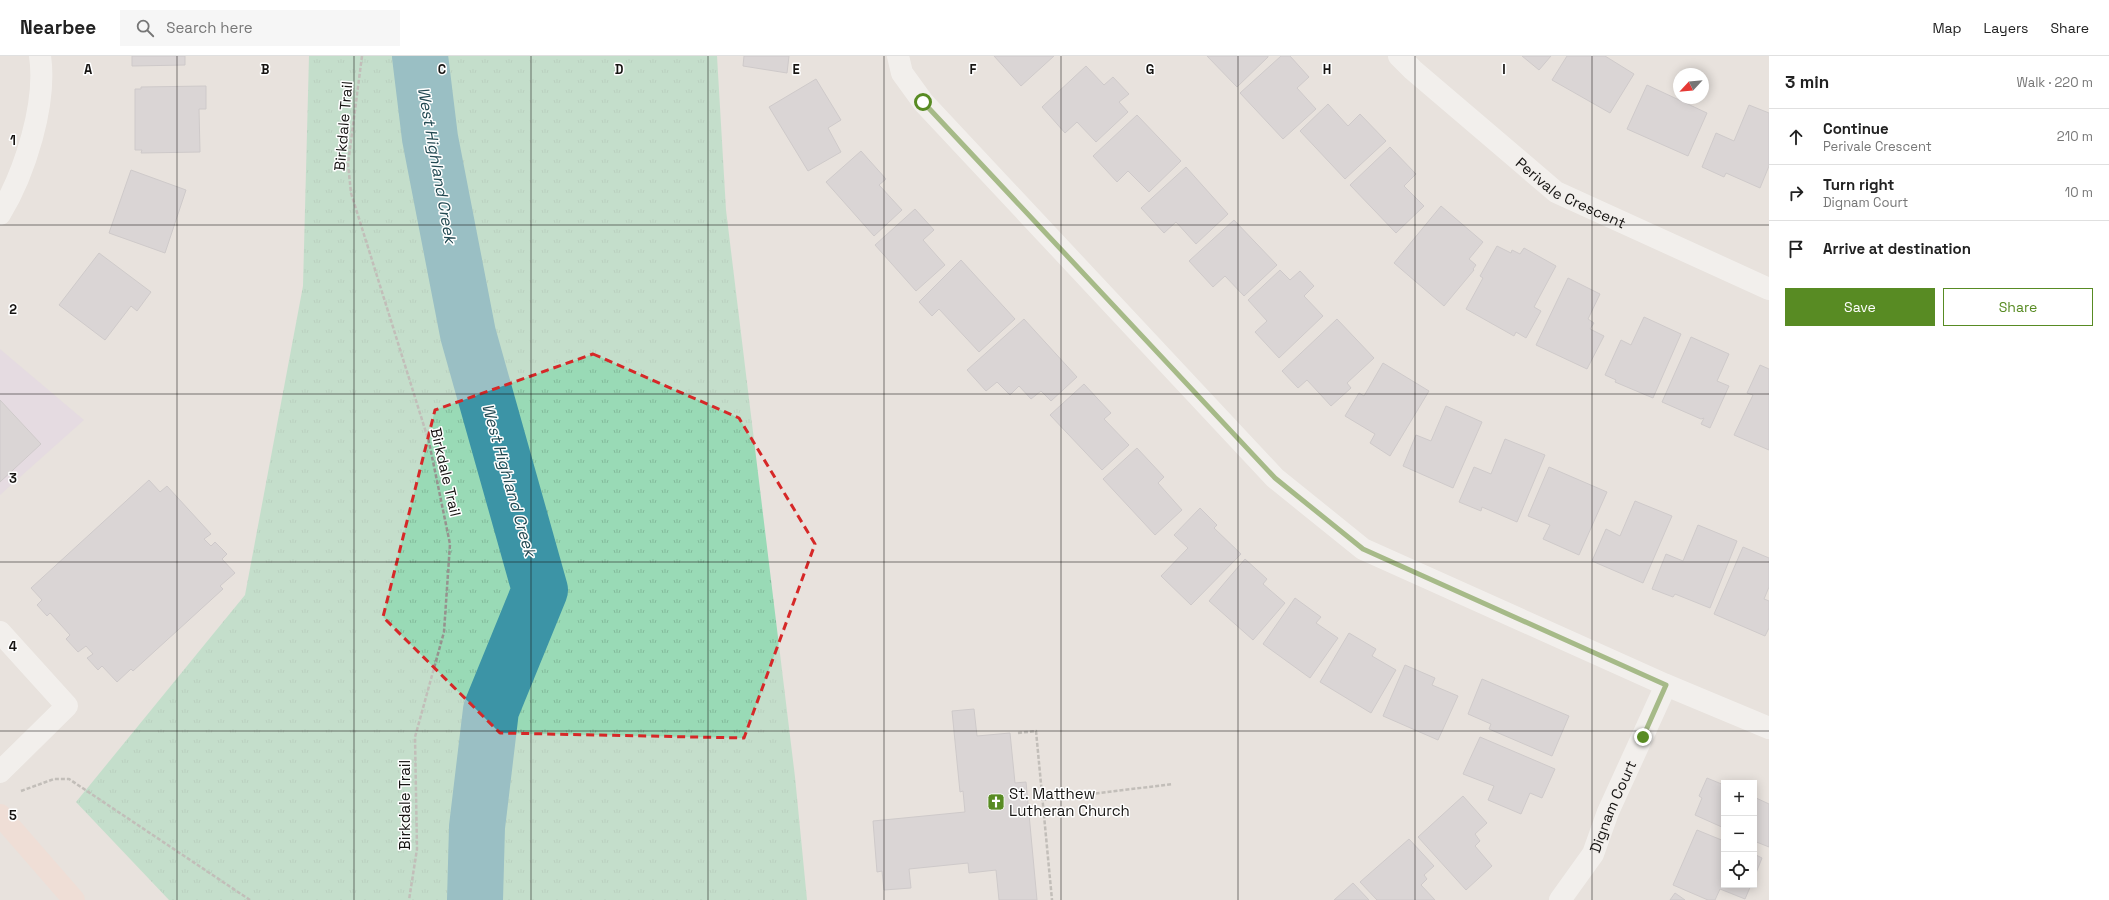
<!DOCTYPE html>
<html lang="en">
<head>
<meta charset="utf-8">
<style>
	body { margin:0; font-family:"Space Grotesk",sans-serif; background:#f6f6f6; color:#222 }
	.controls { position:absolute; right:12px; bottom:12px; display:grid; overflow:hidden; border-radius:0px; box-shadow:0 2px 10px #0003 }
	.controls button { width:36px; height:36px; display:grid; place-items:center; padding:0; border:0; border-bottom:1px solid #e0e0e0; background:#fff; color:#222; font:20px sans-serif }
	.compass { position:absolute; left:1673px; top:12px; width:36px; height:36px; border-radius:50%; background:#fff; box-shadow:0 2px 10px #0003; rotate:244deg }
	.stop { position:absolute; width:12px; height:12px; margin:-9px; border:3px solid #588b23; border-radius:50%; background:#fff }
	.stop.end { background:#588b23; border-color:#fff; box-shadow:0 1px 4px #0008 }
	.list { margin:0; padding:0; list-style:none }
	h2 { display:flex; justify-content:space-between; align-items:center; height:52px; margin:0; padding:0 16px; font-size:17px }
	h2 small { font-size:13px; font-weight:400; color:#767676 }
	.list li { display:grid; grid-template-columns:26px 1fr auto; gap:12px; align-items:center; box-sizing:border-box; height:56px; padding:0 16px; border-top:1px solid #e0e0e0 }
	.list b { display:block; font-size:15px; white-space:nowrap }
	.list p { margin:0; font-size:13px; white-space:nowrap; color:#767676 }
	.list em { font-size:13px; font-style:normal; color:#767676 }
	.actions { display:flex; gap:8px; padding:12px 16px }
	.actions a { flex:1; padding:9px 0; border:1px solid #588b23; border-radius:0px; text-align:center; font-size:14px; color:#588b23 }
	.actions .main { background:#588b23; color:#fff }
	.icon { flex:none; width:22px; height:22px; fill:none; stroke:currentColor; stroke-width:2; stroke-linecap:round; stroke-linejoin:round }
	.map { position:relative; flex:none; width:1769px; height:844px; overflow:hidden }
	header { display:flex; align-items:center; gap:24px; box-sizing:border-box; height:56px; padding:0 20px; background:#fff; border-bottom:1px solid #e0e0e0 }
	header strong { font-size:19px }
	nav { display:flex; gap:22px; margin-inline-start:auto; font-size:14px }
	.search { width:280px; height:36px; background:#f6f6f6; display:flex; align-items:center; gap:10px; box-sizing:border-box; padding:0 14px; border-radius:0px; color:#767676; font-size:15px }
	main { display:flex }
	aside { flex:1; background:#fff }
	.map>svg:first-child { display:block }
</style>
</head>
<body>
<header>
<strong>Nearbee</strong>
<div class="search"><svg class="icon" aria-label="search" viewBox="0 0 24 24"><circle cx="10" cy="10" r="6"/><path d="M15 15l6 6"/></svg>Search here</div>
<nav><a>Map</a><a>Layers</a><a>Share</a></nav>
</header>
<main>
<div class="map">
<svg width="1769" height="844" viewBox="0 0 1769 844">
	<defs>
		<pattern id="park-tufts" width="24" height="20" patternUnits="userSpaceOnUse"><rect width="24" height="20" fill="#99dab6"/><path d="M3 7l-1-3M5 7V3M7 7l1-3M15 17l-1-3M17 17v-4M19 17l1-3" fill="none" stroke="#83ba9b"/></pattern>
	</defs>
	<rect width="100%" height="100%" fill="#e8e2dd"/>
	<!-- commercial -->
	<path fill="#e3d3e6" d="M0,293L84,364L0,439Z"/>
	<!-- park -->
	<path fill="url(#park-tufts)" d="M309,0H717L726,154L795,721L807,844H169L76,746L245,539L303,230Z"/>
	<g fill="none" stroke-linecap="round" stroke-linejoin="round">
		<!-- river -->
		<path stroke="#3c94a6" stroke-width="56" d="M420,0L430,82L468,278L540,534L491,654L477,771L475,844"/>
	</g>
	<!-- building -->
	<path fill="#cac6cd" stroke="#b0acb3" d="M132,0H185V9L132,10Z
		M744,0H789L787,17L743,10Z
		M994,0H1054L1021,30Z
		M1207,0H1268V1L1237,31Z
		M1281,0H1290L1309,21L1297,32L1316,53L1283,83L1240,37Z
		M1522,0H1551L1539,14Z
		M1567,0H1605L1634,18L1610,57L1552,24Z
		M1086,10L1104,29L1113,21L1129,38L1119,46L1128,56L1096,86L1077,66L1065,77L1042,51Z
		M816,23L841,64L828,72L841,96L808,115L769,51Z
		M1647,29L1707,57L1688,100L1627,73Z
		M206,30V53H199L200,96L141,97L142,94H135V33H141V31Z
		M1328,48L1348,70L1360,58L1386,85L1345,123L1300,75Z
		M1749,49L1769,57V110L1760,132L1726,117L1724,121L1702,111L1716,77L1734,85Z
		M1137,59L1181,105L1149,136L1128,115L1117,126L1093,100Z
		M1390,91L1416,118L1404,130L1424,150L1396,177L1350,129Z
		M861,95L886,123L879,129L902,154L874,180L826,126Z
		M1186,111L1228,158L1196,188L1176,166L1164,177L1141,152Z
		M131,114L186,134L165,197L109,177Z
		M1441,150L1483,186L1469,203L1476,209L1473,213L1474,214L1444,250L1394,207Z
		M915,153L934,174L923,184L945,209L916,235L875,189Z
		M1234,164L1277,209L1244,240L1225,220L1213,231L1189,205Z
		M1497,190L1511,197L1512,194L1520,198L1524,192L1556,210L1534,251L1541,255L1526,282L1516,276L1514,280L1466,253L1483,222L1480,220Z
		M99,197L151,236L137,255L131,250L105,284L59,249Z
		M961,204L1015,263L979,296L939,253L932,260L919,246Z
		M1280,214L1290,224L1300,215L1314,230L1304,240L1323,260L1279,302L1255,276L1267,265L1248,244Z
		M1568,222L1600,238L1588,263L1594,267L1590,273L1604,280L1587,313L1536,289Z
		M1644,261L1681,278L1653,342L1615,326L1616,324L1605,319L1621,284L1631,289Z
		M1024,263L1077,321L1051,345L1041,335L1031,343L1019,330L1010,339L997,326L986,335L967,314Z
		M1337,263L1374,302L1347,327L1351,332L1331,350L1307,324L1298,332L1282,315Z
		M1691,281L1729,298L1717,325L1729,330L1710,372L1701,368L1704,362L1701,363L1662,346Z
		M1383,307L1429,335L1390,400L1370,387L1375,378L1345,360L1359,337L1364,340Z
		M1760,309L1769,313V394L1734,379L1753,339L1747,337Z
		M1084,328L1111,357L1104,363L1129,389L1102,414L1050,359Z
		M0,344L41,388L0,426Z
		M1446,350L1482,366L1453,432L1403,410L1416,379L1431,385Z
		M1505,383L1545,399L1517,466L1482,451L1481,455L1459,446L1474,411L1491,418Z
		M1137,392L1164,421L1158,427L1182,454L1155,479L1103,423Z
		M1549,411L1607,436L1579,499L1543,483L1550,469L1528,460Z
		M149,424L160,436L167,430L211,478L204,483L211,490L215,486L227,498L222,503L235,517L220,530L223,533L133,615L131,613L117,626L102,610L98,614L87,602L93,598L86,590L78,596L66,583L70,579L50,557L47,560L37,549L42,544L31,532Z
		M1635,445L1672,460L1643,527L1592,505L1606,473L1620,480Z
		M1200,452L1217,469L1214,472L1241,498L1191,549L1161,520L1188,492L1174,479Z
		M1698,469L1737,485L1710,552L1675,538L1673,541L1652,533L1666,498L1683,505Z
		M1743,491L1769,502V531L1764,543L1769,545V572L1765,580L1714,558Z
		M1245,503L1267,523L1263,528L1285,547L1253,584L1209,545Z
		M1295,542L1321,561L1316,567L1338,582L1310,622L1263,588Z
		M1349,577L1376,593L1372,600L1396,614L1371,657L1320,626Z
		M1405,609L1435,622L1432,629L1458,640L1438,684L1383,660Z
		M1482,623L1569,660L1552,700L1489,673L1491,668L1468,658Z
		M974,653L977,680L1010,677L1015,727L1026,726L1037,844H999L996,814L969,817L968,807L909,813L911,832L884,834L882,815L877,816L873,765L965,756L963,735L960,736L952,655Z
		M1480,681L1555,713L1542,742L1530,737L1521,758L1488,744L1494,730L1463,718Z
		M1707,722L1724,729V772L1695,759L1702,742L1699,740Z
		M1463,740L1487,767L1475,778L1480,785L1475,790L1492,810L1466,834L1418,781Z
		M1754,741L1769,748V791L1754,785Z
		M1697,774L1724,785V829H1751L1745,843L1720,833L1715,844H1708L1673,829Z
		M1409,783L1434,810L1424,819L1427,823L1421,829L1435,844H1377L1360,826Z
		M1754,798L1762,802L1754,822Z
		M1353,827L1369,844H1334Z
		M1675,837L1685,844H1670Z"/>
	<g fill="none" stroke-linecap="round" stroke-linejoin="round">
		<!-- path -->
		<path stroke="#96928e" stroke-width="2.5" stroke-dasharray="4 2" stroke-linecap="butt" d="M362,0L348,108L351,137L429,386L450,488L444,576L415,681L417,793L409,844
			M1018,677L1036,675L1052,844
			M21,735L54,723H69L250,844
			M1042,744L1173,728"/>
		<!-- minor -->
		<g stroke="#fff" stroke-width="22">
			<path d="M898,0L902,17L923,46L1275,422L1363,493L1666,629L1769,672"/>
			<path id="s1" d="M1399,0L1413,14L1556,136L1769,233"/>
			<path d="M0,158C25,117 47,47 40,0"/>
			<path d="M0,576L67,650L0,716"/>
			<path id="s2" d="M1560,844L1593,798L1608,756L1666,629"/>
		</g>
		<!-- major -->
		<path stroke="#f8d9cf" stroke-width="22" d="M0,759L74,844"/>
	</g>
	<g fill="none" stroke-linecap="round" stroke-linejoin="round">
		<!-- route -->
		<path stroke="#588b23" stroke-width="5" d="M923,46L1275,422L1363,493L1666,629L1643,681"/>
	</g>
	<!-- marked area -->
	<path d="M0 0H1769V844H0ZM593,298L739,362L815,488L744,682L500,677L383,561L435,354Z" fill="#e8e2dd" fill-opacity=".55" fill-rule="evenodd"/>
	<path fill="none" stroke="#d62828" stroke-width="3" stroke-dasharray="8 5" stroke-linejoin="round" d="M593,298L739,362L815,488L744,682L500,677L383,561L435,354Z"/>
	<!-- grid -->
	<path fill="none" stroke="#161412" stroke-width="1" stroke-opacity="0.55" d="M177,0V844M354,0V844M531,0V844M708,0V844M884,0V844M1061,0V844M1238,0V844M1415,0V844M1592,0V844M0,169H1769M0,338H1769M0,506H1769M0,675H1769"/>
	<!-- icons -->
	<defs>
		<g id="church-square" transform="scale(0.9)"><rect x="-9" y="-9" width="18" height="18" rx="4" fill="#588b23" stroke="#fff"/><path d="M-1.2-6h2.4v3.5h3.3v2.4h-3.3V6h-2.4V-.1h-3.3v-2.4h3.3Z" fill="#fff"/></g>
	</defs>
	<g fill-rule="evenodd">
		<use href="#church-square" x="996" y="746"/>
	</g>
	<g text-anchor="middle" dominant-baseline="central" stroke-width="3" stroke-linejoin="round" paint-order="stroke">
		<!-- street labels -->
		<g font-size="15" fill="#161412" stroke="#fff">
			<text transform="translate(343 70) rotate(-85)">Birkdale Trail</text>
			<text stroke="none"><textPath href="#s1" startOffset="221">Perivale Crescent</textPath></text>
			<text transform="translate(446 416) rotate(77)">Birkdale Trail</text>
			<text transform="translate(404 749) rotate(-90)">Birkdale Trail</text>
			<text stroke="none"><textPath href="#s2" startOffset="108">Dignam Court</textPath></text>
		</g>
		<!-- poi labels -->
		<g font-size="15" fill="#161412" stroke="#fff" text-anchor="start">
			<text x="1009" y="737">St. Matthew<tspan x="1009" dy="17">Lutheran Church</tspan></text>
		</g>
		<!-- water labels -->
		<g font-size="16" font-style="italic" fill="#214851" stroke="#fff">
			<text transform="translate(437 109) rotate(80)">West Highland Creek</text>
			<text transform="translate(509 424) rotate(74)">West Highland Creek</text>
		</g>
	</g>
	<g font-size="13" text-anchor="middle" font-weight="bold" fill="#161412" stroke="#fff" stroke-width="3" stroke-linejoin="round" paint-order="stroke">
		<text x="88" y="18">A</text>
		<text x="265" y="18">B</text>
		<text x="442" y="18">C</text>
		<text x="619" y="18">D</text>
		<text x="796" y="18">E</text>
		<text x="973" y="18">F</text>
		<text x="1150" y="18">G</text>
		<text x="1327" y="18">H</text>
		<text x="1504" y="18">I</text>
		<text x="13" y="89">1</text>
		<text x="13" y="258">2</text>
		<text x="13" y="427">3</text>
		<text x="13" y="595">4</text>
		<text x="13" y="764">5</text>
	</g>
</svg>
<div class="controls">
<button>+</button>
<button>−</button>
<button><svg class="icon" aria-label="locate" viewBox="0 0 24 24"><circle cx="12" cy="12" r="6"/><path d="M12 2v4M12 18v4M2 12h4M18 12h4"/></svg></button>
</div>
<svg class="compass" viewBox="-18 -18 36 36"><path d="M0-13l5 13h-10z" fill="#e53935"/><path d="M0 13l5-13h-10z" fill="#767676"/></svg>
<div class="stop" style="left:923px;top:46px"></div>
<div class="stop end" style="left:1643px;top:681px"></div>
</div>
<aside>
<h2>3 min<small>Walk · 220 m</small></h2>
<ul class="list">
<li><svg class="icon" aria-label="ahead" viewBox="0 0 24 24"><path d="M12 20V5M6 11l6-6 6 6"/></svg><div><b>Continue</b><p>Perivale Crescent</p></div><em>210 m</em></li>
<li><svg class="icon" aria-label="right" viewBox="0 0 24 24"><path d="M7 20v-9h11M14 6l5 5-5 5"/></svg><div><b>Turn right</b><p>Dignam Court</p></div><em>10 m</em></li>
<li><svg class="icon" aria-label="arrive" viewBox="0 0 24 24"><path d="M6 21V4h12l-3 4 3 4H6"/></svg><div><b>Arrive at destination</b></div></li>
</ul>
<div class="actions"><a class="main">Save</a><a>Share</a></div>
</aside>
</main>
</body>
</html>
